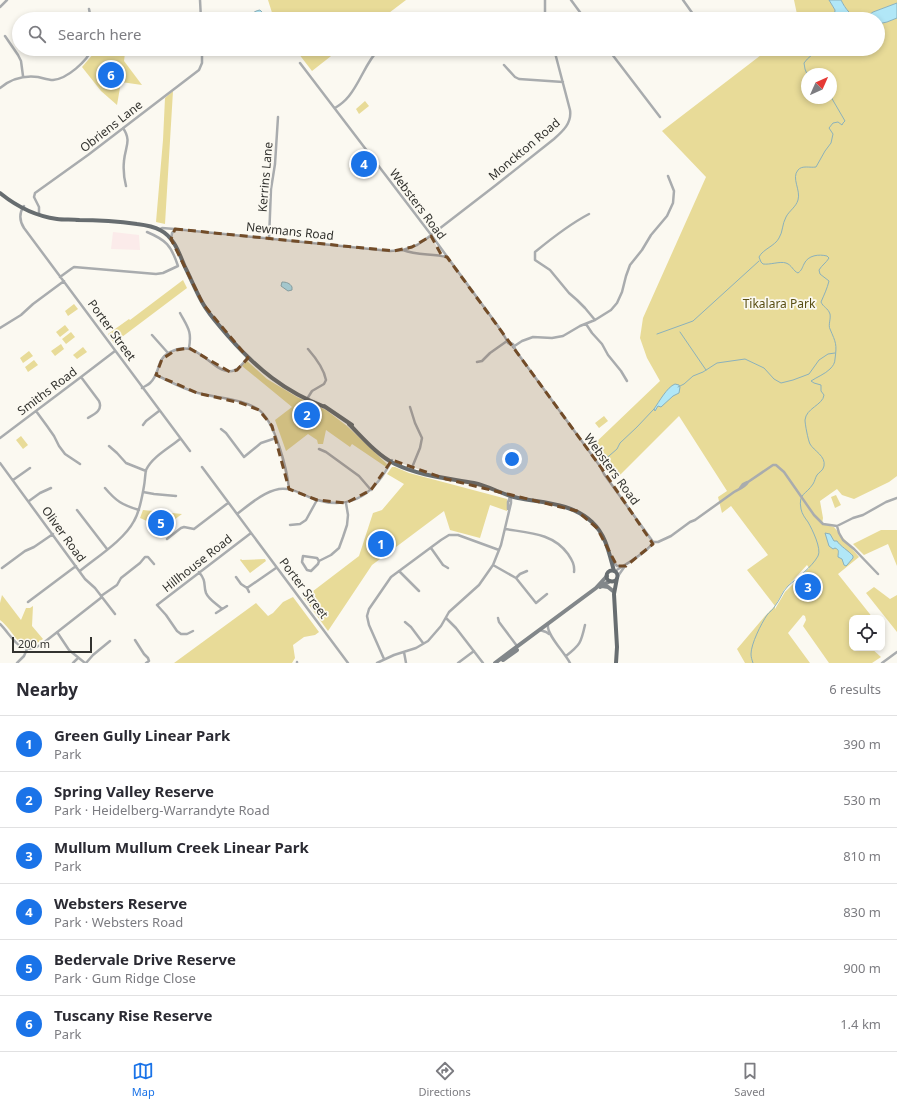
<!DOCTYPE html>
<html lang="en">
<head>
<meta charset="utf-8">
<style>
	body { margin:0; font-family:"Noto Sans",sans-serif; background:#f7f7f7; color:#2b2b33 }
	.controls { position:absolute; right:12px; bottom:12px; display:grid; overflow:hidden; border-radius:8px; box-shadow:0 2px 6px #0003 }
	.controls button { width:36px; height:36px; display:grid; place-items:center; padding:0; border:0; border-bottom:1px solid #e1e1e2; background:#fff; color:#2b2b33; font:20px sans-serif }
	.compass { position:absolute; left:801px; top:68px; width:36px; height:36px; border-radius:50%; background:#fff; box-shadow:0 2px 6px #0003; rotate:45deg }
	.scale { position:absolute; left:12px; bottom:10px; width:80px; box-sizing:border-box; padding-left:4px; border:2px solid #33332f; border-top:0; font-size:11px; line-height:14px; white-space:nowrap; color:#33332f; -webkit-text-stroke:3px #fbf9f1; paint-order:stroke }
	.you { position:absolute; left:512px; top:459px; width:14px; height:14px; margin:-10px; border:3px solid #fff; border-radius:50%; background:#1a73e8; box-shadow:0 0 0 6px #1a73e833 }
	.badge { display:grid; place-items:center; width:26px; height:26px; border-radius:50%; background:#1a73e8; color:#fff; font-size:13px; font-weight:700 }
	.pin { position:absolute; translate:-50% -50%; border:2px solid #fff; box-shadow:0 1px 4px #0006 }
	.list { margin:0; padding:0; list-style:none }
	h2 { display:flex; justify-content:space-between; align-items:center; height:52px; margin:0; padding:0 16px; font-size:17px }
	h2 small { font-size:13px; font-weight:400; color:#7c7c81 }
	.list li { display:grid; grid-template-columns:26px 1fr auto; gap:12px; align-items:center; box-sizing:border-box; height:56px; padding:0 16px; border-top:1px solid #e1e1e2 }
	.list b { display:block; font-size:15px; white-space:nowrap }
	.list p { margin:0; font-size:13px; white-space:nowrap; color:#7c7c81 }
	.list em { font-size:13px; font-style:normal; color:#7c7c81 }
	.icon { flex:none; width:22px; height:22px; fill:none; stroke:currentColor; stroke-width:2; stroke-linecap:round; stroke-linejoin:round }
	.map { position:relative; flex:none; width:897px; height:663px; overflow:hidden }
	.search { position:absolute; background:#fff; box-shadow:0 2px 6px #0003; left:12px; right:12px; top:12px; height:44px; display:flex; align-items:center; gap:10px; box-sizing:border-box; padding:0 14px; border-radius:22px; color:#7c7c81; font-size:15px }
	.sheet { height:388px; background:#fff }
	nav { display:flex; justify-content:space-around; align-items:center; box-sizing:border-box; height:56px; border-top:1px solid #e1e1e2; background:#fff; font-size:11px; color:#7c7c81 }
	nav a { display:grid; justify-items:center; gap:2px }
	nav .on { color:#1a73e8 }
	.map>svg:first-child { display:block }
</style>
</head>
<body>
<div class="map">
<svg width="897" height="663" viewBox="0 0 897 663">
	<rect width="100%" height="100%" fill="#fbf9f1"/>
	<!-- commercial -->
	<path fill="#fbebea" d="M113,232L139,235L140,250L111,249Z"/>
	<!-- green -->
	<path fill="#e8db98" fill-rule="evenodd" d="M268,0H406L381,19H274Z
		M794,0H829L835,10L834,19H798Z
		M841,0H897V3C889,6 881,9 873,12C870,14 866,18 862,18C852,19 845,8 841,0Z
		M897,18V476L889,482L854,499L842,495L837,489L820,501L823,518L822,524L834,527L859,557L838,574L873,618H852V648H871L881,657L872,663H829L803,626L806,620L805,616L803,615L788,633L810,663H745L737,649L765,616L775,606L747,570L768,555L731,506L722,513L718,497L727,491L679,416L615,480L590,448L660,381L647,358L640,338L643,318L706,177L662,131L769,49H878V24L887,22ZM807,74H831V98H807ZM807,565L809,568L785,592L775,609V606L784,590Z
		M295,49H340L312,71Z
		M94,53H125L124,61L142,85L121,82L117,105L101,91L82,67Z
		M173,91L165,224L156,222L163,140L165,98Z
		M365,101L369,106L359,114L356,109Z
		M365,156L372,164L355,172L349,168Z
		M183,280L187,288L114,343L108,334L129,319L130,320Z
		M74,304L78,309L68,316L65,311Z
		M65,325L69,330L60,337L56,332Z
		M71,332L75,337L66,344L62,339Z
		M61,344L64,349L55,356L51,351Z
		M83,347L87,352L77,359L73,355Z
		M29,351L33,356L23,363L20,358Z
		M34,360L38,365L28,372L25,367Z
		M247,361L267,379L297,397L326,410L347,426L387,464L386,467L352,444L350,447L326,430L323,444H318L317,440L308,434L286,451L275,420L292,407L242,366Z
		M604,416L608,421L599,428L595,423Z
		M21,436L28,445L23,449L16,440Z
		M392,467H395L409,473L507,499V511L490,505L480,538L450,530L444,511L372,565L328,631L304,598L359,556L373,513L382,510L404,484L387,474Z
		M836,495L841,505L835,508L831,497Z
		M143,510L182,514L163,528L140,518Z
		M881,530H897V566L888,544L864,555L853,544Z
		M241,559L242,560L265,559L266,561L250,573L240,560Z
		M874,587L890,599L897,595V632L866,593Z
		M2,595L21,620L26,608H30L33,606L32,626L43,639C19,657 16,632 0,620V603Z
		M293,597L319,632L315,635L304,637L293,645L295,658L292,663H174L256,603L268,616L273,613L283,602Z"/>
	<!-- water -->
	<path fill="#b1e7f7" stroke="#8bb1bb" d="M829,0H841C845,8 852,19 862,18C866,18 870,14 873,12C881,9 889,6 897,3V18L887,22L878,24V19H834L835,10Z
		M260,10L263,13L264,19H248C251,14 254,11 260,10Z
		M282,282C286,282 290,283 292,287V290L288,291L281,286Z
		M675,384L679,385L680,387L679,393L673,396L661,407L658,406L655,411L654,409C659,402 667,387 675,384Z
		M825,533L830,534L834,541H837C840,546 849,551 853,556V558L847,565L846,566L844,565L842,559L838,557C838,552 840,550 835,548L833,549L829,546Z"/>
	<g fill="none" stroke-linecap="round" stroke-linejoin="round">
		<!-- stream -->
		<path stroke="#8bb1bb" stroke-width="1" d="M807,74L805,69L804,63C808,57 814,54 819,49
			M680,332L706,370
			M657,334L693,321L759,261
			M678,387L684,384L693,376L703,372L717,363L745,359L764,368L774,379L781,383L793,380L809,374L819,360L828,354L835,353
			M602,462L617,449L620,443L637,427L654,409
			M753,663C752,660 751,657 751,654C751,644 761,624 767,615C769,612 773,610 775,606C780,600 782,592 788,586C797,578 812,567 818,556C822,549 812,529 808,522C805,518 802,514 801,509C798,493 806,495 813,484C815,481 815,478 817,475C819,472 823,471 824,466C826,456 814,451 810,444C808,440 805,424 805,420C806,408 823,405 824,395L821,391V385L814,383L811,381C817,377 825,374 830,369C833,366 835,363 835,359C837,344 836,343 830,329C828,325 831,319 830,314C828,308 823,307 821,302C824,295 827,289 829,281L820,274L819,270C822,265 826,263 829,258L827,256C819,254 808,255 804,264C802,268 802,270 798,273C793,271 792,265 786,263C780,261 770,265 763,264L761,262L759,257C763,249 775,246 779,238C783,232 782,224 786,217C789,211 796,207 798,200C801,190 791,178 798,170C802,165 810,168 816,167L825,151L831,143L833,134L829,128L833,123L838,122L842,125L843,123L845,121L831,97"/>
		<!-- street -->
		<path stroke="#a9acae" stroke-width="2.5" d="M200,0L201,19
			M571,0L585,19
			M683,0L693,14
			M0,7L7,0
			M89,9L91,19
			M545,19V0
			M5,36L18,55L21,61L23,76
			M608,49L660,117
			M300,63L432,236L498,326L505,337L508,343L513,346L514,348
			M504,65L515,77L519,79L563,82
			M0,88C11,79 23,75 38,77C43,78 48,80 53,80C67,79 87,61 92,49
			M335,108C340,105 345,101 349,96C361,81 366,62 379,49
			M123,128C132,141 125,147 124,161C123,170 124,178 126,186
			M24,206C19,213 19,220 24,228L190,451
			M39,214V207L34,197L35,193L88,155L199,70L202,63V49
			M589,214C570,224 552,238 535,252V260L550,270L569,293L577,300L585,308L595,320
			M160,229L162,228L175,229L390,251L403,250L417,245L426,239L496,185L554,139C563,131 572,123 570,110L554,49
			M171,239L172,233L175,230
			M269,239L271,189L275,164L278,117
			M403,250C417,256 432,253 447,257
			M60,277L71,269L74,267L156,274L163,273L178,266C171,245 166,240 147,232
			M180,313C188,328 192,331 189,348
			M586,324L592,333L602,344L608,355L621,371L627,381
			M0,328L21,315L33,304L64,281
			M152,335L168,353
			M509,342L513,344L516,351L600,466L604,474L651,539L653,542
			M513,347L522,341L533,337L552,338L563,336L580,326L595,320L611,310L617,303L622,292L626,276L630,265L642,250L651,235L667,216L673,203L674,191L668,176
			M477,362L482,361L490,353L507,341
			M156,375C169,381 183,389 198,393C216,398 245,399 259,410C275,422 287,469 289,489
			M81,377L99,401C103,410 95,414 88,418
			M142,388C145,386 148,385 150,383C162,372 154,357 175,350C201,340 216,379 235,370C240,368 244,362 248,357
			M307,399L312,391L324,384L326,380C324,369 315,357 308,349
			M410,407L415,423L422,438L420,448L411,470
			M36,411L47,426L54,436L59,446L65,454L80,464
			M143,425L146,421L159,411
			M221,429L226,433L244,457L261,443L276,438
			M0,438L81,377L115,351
			M109,446L117,453L126,463L146,471
			M319,449L326,452L359,476L371,490
			M0,463L85,579L95,588L115,614
			M202,467L348,663
			M13,480L30,468
			M105,488C116,501 122,505 139,510
			M740,488L743,484L747,482
			M143,492L154,494L176,496
			M29,501L40,493L51,488
			M508,509V502L510,497
			M77,510L107,549
			M237,514C249,505 263,492 279,489C293,487 304,496 317,500C354,511 376,491 392,460
			M290,525L300,524L306,520L317,500
			M837,526L839,533L843,540L854,549L878,574
			M505,529C529,533 553,533 568,554C572,560 575,565 574,572
			M167,539L181,528L184,527L194,529L228,503
			M653,542H658L671,536L690,522L695,520L734,492C739,489 745,487 748,482L773,465H776L784,472L814,515L823,524L837,526L853,518L863,515L886,502L897,498
			M431,548L443,565L448,568
			M319,561L317,558L303,556L302,562L307,570L311,571L318,564L319,561L331,555L339,548L343,537L347,525L348,515L346,503
			M613,562L617,566L622,567
			M493,565L516,578L536,603L547,594
			M2,568L25,551L34,547L53,534
			M80,571C97,557 124,540 134,521C140,511 142,497 144,486C145,481 145,475 146,470C152,457 169,448 180,439
			M399,571L419,591
			M615,571C623,566 650,551 653,542
			M199,572C207,582 203,584 206,593C209,600 217,604 222,609
			M618,576L625,566
			M236,577L241,584L247,588L249,592
			M516,578L520,574L527,571
			M247,588L276,568
			M101,596L117,585L121,578L140,563L145,557H148L154,564
			M28,602L76,566
			M216,613L227,606
			M446,618L456,628L483,663
			M498,618L499,622L517,646
			M405,622L411,627L423,643
			M0,624C13,637 20,658 42,644L102,597
			M548,625C546,634 565,653 570,663
			M540,630L546,632L549,634
			M193,631L187,634H181L177,631L166,615L157,605L251,533
			M57,632L69,650L85,663
			M135,640L144,654L148,658L149,661L146,663
			M404,652L406,663
			M566,656C580,645 581,643 585,625
			M384,659L369,625L367,616L369,609L391,577L441,540L449,535H458L499,550
			M297,662V663
			M17,663L24,656L27,649
			M73,663L78,658
			M86,663L93,655L110,641
			M377,663L394,655L416,648L428,641L441,626L449,612L479,585L493,565L501,545L511,503V496
			M458,663L474,651
			M882,663L897,652"/>
		<!-- secondary -->
		<path stroke="#82878a" stroke-width="4" d="M602,586L608,587L613,591
			M600,587L610,581
			M503,660L517,650
			M495,663L596,588L607,576"/>
		<!-- primary -->
		<path stroke="#676d70" stroke-width="4" d="M0,193C16,206 35,216 57,219C64,220 72,219 79,220
			M76,220C97,220 117,221 137,224C145,225 153,226 160,230C174,237 179,253 185,267C191,279 196,291 202,302C209,315 219,325 228,336C256,368 285,392 325,407
			M324,406L352,425
			M349,424C363,438 377,455 395,464C420,476 447,478 474,483C489,486 503,495 518,498C543,503 572,503 592,522C606,535 609,553 614,571
			M606.5 576a5.5 5.5 0 1 1 11 0a5.5 5.5 0 1 1-11 0Z
			M616,663L617,647L614,594L617,578"/>
	</g>
	<!-- marked area -->
	<path fill="#724c28" fill-opacity="0.2" stroke="#724c28" stroke-width="3" stroke-dasharray="8 5" stroke-linejoin="round" d="M175,229L394,251L412,247L431,236L442,256L447,257L600,466L653,544L626,566H617L597,528L577,511L446,479L392,460L371,490L346,503L317,500L289,489L272,426L259,410L241,403L197,393L156,375L162,359L176,350L189,348L230,372L237,370L248,358L203,304L171,239Z"/>
	<g text-anchor="middle" dominant-baseline="central" stroke-width="3.5" stroke-linejoin="round" paint-order="stroke">
		<!-- street labels -->
		<g font-size="12" fill="#33332f" stroke="#fbf9f1">
			<text transform="translate(111 126) rotate(-38)">Obriens Lane</text>
			<text transform="translate(524 149) rotate(-40)">Monckton Road</text>
			<text transform="translate(265 177) rotate(-85)">Kerrins Lane</text>
			<text transform="translate(418 204) rotate(53)">Websters Road</text>
			<text transform="translate(290 231) rotate(6)">Newmans Road</text>
			<text transform="translate(112 330) rotate(54)">Porter Street</text>
			<text transform="translate(47 391) rotate(-37)">Smiths Road</text>
			<text transform="translate(612 469) rotate(54)">Websters Road</text>
			<text transform="translate(64 534) rotate(54)">Oliver Road</text>
			<text transform="translate(197 563) rotate(-38)">Hillhouse Road</text>
			<text transform="translate(304 588) rotate(53)">Porter Street</text>
		</g>
		<!-- park labels -->
		<g font-size="12" fill="#594e13" stroke="#fbf9f1">
			<text x="779" y="303">Tikalara Park</text>
		</g>
	</g>
</svg>
<div class="controls">
<button><svg class="icon" aria-label="locate" viewBox="0 0 24 24"><circle cx="12" cy="12" r="6"/><path d="M12 2v4M12 18v4M2 12h4M18 12h4"/></svg></button>
</div>
<svg class="compass" viewBox="-18 -18 36 36"><path d="M0-13l5 13h-10z" fill="#e53935"/><path d="M0 13l5-13h-10z" fill="#7c7c81"/></svg>
<div class="scale">200 m</div>
<div class="you"></div>
<div class="pin badge" style="left:381px;top:544px">1</div>
<div class="pin badge" style="left:307px;top:415px">2</div>
<div class="pin badge" style="left:808px;top:587px">3</div>
<div class="pin badge" style="left:364px;top:164px">4</div>
<div class="pin badge" style="left:161px;top:523px">5</div>
<div class="pin badge" style="left:111px;top:75px">6</div>
<div class="search"><svg class="icon" aria-label="search" viewBox="0 0 24 24"><circle cx="10" cy="10" r="6"/><path d="M15 15l6 6"/></svg>Search here</div>
</div>
<section class="sheet">
<h2>Nearby<small>6 results</small></h2>
<ul class="list">
<li><span class="badge">1</span><div><b>Green Gully Linear Park</b><p>Park</p></div><em>390 m</em></li>
<li><span class="badge">2</span><div><b>Spring Valley Reserve</b><p>Park · Heidelberg-Warrandyte Road</p></div><em>530 m</em></li>
<li><span class="badge">3</span><div><b>Mullum Mullum Creek Linear Park</b><p>Park</p></div><em>810 m</em></li>
<li><span class="badge">4</span><div><b>Websters Reserve</b><p>Park · Websters Road</p></div><em>830 m</em></li>
<li><span class="badge">5</span><div><b>Bedervale Drive Reserve</b><p>Park · Gum Ridge Close</p></div><em>900 m</em></li>
<li><span class="badge">6</span><div><b>Tuscany Rise Reserve</b><p>Park</p></div><em>1.4 km</em></li>
</ul>
</section>
<nav>
<a class="on"><svg class="icon" aria-label="map" viewBox="0 0 24 24"><path d="M3 6l6-2 6 2 6-2v14l-6 2-6-2-6 2zM9 4v14M15 6v14"/></svg>Map</a>
<a><svg class="icon" aria-label="directions" viewBox="0 0 24 24"><path d="M12 3l9 9-9 9-9-9zM9 14v-3h6M13 9l2 2-2 2"/></svg>Directions</a>
<a><svg class="icon" aria-label="saved" viewBox="0 0 24 24"><path d="M7 4h10v16l-5-4-5 4z"/></svg>Saved</a>
</nav>
</body>
</html>
